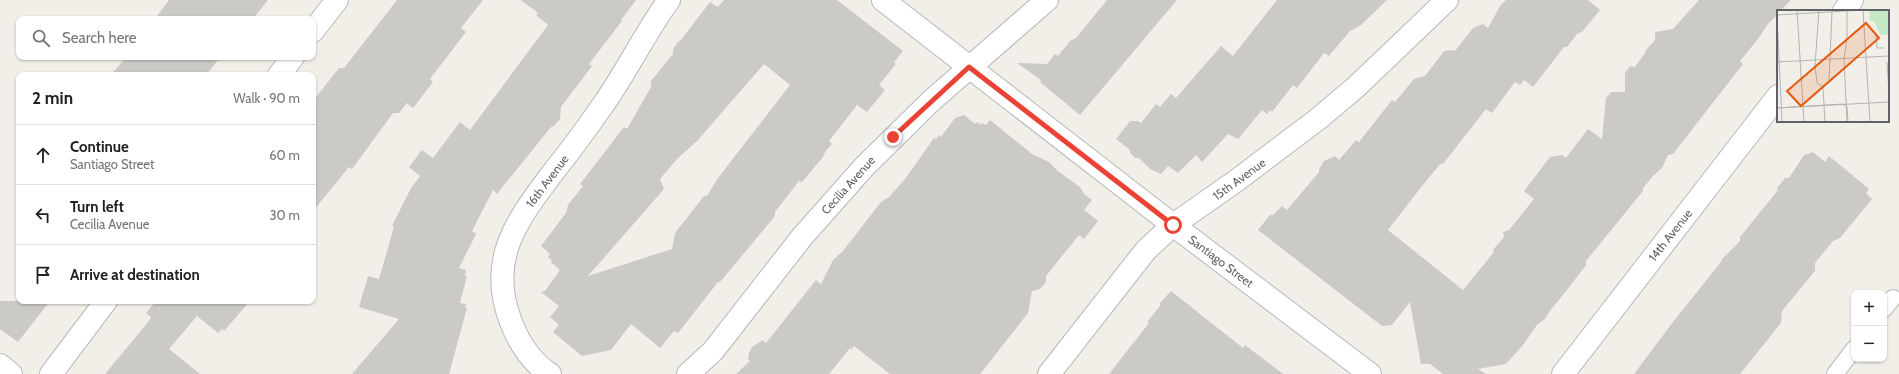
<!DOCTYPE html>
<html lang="en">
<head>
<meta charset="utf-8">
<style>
	body { margin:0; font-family:Cabin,sans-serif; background:#f2f2f2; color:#222 }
	.controls { position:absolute; right:12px; bottom:12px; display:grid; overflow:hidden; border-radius:8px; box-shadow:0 1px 3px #0004 }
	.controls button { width:36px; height:36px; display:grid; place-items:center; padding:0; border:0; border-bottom:1px solid #e0e0e0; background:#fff; color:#222; font:20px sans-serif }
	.stop { position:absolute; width:12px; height:12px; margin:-9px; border:3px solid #ea4335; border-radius:50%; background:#fff }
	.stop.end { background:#ea4335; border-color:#fff; box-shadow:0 1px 4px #0008 }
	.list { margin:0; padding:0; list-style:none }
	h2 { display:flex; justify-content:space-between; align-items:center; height:52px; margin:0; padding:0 16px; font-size:17px }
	h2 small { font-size:13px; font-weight:400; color:#767676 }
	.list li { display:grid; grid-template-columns:26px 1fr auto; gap:12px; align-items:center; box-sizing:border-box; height:60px; padding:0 16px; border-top:1px solid #e0e0e0 }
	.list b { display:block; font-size:15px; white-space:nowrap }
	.list p { margin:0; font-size:13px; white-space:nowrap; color:#767676 }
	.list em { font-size:13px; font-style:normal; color:#767676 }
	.icon { flex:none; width:22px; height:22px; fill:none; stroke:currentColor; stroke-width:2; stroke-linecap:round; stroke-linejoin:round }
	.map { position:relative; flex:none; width:1899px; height:374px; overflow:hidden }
	.search { position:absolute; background:#fff; box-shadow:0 1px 3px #0004; left:16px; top:16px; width:300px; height:44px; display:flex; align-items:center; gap:10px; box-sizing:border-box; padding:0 14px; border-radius:8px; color:#767676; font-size:15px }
	.panel { position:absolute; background:#fff; box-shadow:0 1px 3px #0004; left:16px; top:72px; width:300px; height:232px; border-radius:8px }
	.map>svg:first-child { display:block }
</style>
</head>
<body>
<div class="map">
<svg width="1899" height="374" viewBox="0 0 1899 374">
	<rect width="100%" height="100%" fill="#f1efe8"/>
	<!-- building -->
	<path fill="#cccac5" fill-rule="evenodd" d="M169,0H268L253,19H155Z
		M397,0H483L461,28L466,32L430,79L433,82L413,108L407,103L399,113H393L352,169L349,167L313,211V101L339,68H344Z
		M521,0H636L621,20L622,21L589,64L592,66L561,107L560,119L554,126L551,127L497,194L493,190L472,231L476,234L459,268L466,270L465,276H467L460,303L466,304L465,308H467L449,374H352L399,319L359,307L368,276L379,279L394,227L392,226L411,188L420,176L409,167L422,150L433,158L460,122L470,130L548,25L536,15L538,13Z
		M724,0H837L903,51L894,62L896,64L879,85L885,90L867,112L857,105L829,141L832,144L825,152L823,157L802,182L799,181L775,212V216L720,282H718L678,333L674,331L660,348L631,324L611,350L582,356L553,332L559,325L550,317L559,306L541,292L545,291L560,270L551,262L552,260L548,257L550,254L541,246L566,213L568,205L583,186L580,184L624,127L627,129L651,87V81L673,54V49L678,42L681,40L710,2L718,7ZM764,64L790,85L718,178L707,196H704L675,233L672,249L588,276L664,189L660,179L677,159L697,141Z
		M1107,0H1177L1080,115L1040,82L1041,80L1017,63L1047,64L1055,54L1058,56L1070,41L1076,38Z
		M1277,0H1387L1361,25L1350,31L1329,56L1324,53L1297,88L1293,85L1272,112L1270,110L1267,114L1262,110L1238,139L1228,134L1202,162L1196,155L1178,173L1168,166L1161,174L1150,169L1139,158H1135L1131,154L1129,149L1116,139L1130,121H1138L1141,123L1156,104L1160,107L1171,94L1176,98L1221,46L1233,56Z
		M1506,0H1588L1600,10L1582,32L1577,34L1567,47H1564L1533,87L1524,80L1520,85L1515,82L1492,113L1486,109L1443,164L1441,163L1422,186L1388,230L1463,290L1494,252L1493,250L1504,237L1503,232L1509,230L1534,199L1524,191L1550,157L1562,155L1566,158L1588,129L1602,139L1606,98L1611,92H1625V73L1630,66L1635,67L1645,53L1646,50L1655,40V32L1673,29L1699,0H1791L1780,11H1778V14L1768,24L1758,39L1740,61L1743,64L1673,154L1668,155L1662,168L1653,176L1643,188V191L1586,261V265L1567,290L1549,312L1546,318L1537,325L1523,345L1506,364L1478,369L1486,374H1443L1430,364H1421L1410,302L1392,325L1382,326L1258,230L1270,215H1273L1282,206L1287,210L1319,172V169L1324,161L1335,156L1339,160L1356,140L1359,142L1392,100L1395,102L1414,79L1425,76L1444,51L1453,50L1455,51L1473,28L1483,24L1488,28L1500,6Z
		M126,57H226L218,60L206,75H111Z
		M964,115L975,124L977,122L981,125L982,123L986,125L990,120L1032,154L1049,162L1059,172L1080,187L1085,195L1092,200L1084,210L1098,221L1084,239L1079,235L1046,276V282L1040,289L1032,291L1028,313L980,374H890L854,346L851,350L850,348L829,374H736L750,361L748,360L749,353L752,347L763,340L766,343L816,280L821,284L833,260L843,251L881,202L889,197L905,179L934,138L936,139L939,135L941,137L955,118Z
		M1813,152L1825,162L1829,156L1869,189L1866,193L1872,199L1840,238L1833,241L1815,263V271L1782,311L1781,323L1740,374H1634L1673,322L1721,262L1722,259L1740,241V237L1778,190L1777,188L1785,178H1789L1804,155Z
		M1171,291L1243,348L1245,345L1283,374H1109L1149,323L1147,322L1160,306V303Z
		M0,301H50L18,342L0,329Z
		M156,301H250L224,331L222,329L218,333L197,316L169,349L200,374H105L148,322L151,317L146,313Z"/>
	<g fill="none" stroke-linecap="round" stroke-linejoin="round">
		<!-- service casing -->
		<g stroke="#b5b8bc" stroke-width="18">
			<path id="service" d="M1884,309L1893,298
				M1835,374L1854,349"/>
		</g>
		<!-- minor casing -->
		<g stroke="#b5b8bc" stroke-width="24">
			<path id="minor" d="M883,0L1173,225L1370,374
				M313,31L337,0
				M279,75L293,57
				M0,365L11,374
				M51,374L106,301
				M550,374C531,362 519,343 511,322C486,259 518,219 554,171C571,150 587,128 603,105C627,71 645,33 669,0
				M688,374L713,351L802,237L864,167L931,101L1047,0
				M1049,374L1146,250L1173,225L1236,181L1318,119L1356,87L1447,0"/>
		</g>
		<!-- tertiary casing -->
		<g stroke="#b5b8bc" stroke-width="24">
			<path id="tertiary" d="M1844,11L1852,0
				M1563,374L1778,96"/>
		</g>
		<!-- service -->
		<use href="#service" stroke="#fff" stroke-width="16"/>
		<!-- minor -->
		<use href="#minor" stroke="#fff" stroke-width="22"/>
		<!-- tertiary -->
		<use href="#tertiary" stroke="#fff" stroke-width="22"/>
	</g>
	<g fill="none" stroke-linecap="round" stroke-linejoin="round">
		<!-- route -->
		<path stroke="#ea4335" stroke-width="5" d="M893,137L969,67L1173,225"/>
	</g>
	<g text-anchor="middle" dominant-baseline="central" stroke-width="4" stroke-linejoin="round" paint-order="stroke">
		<!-- street labels -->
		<g font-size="12" fill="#5f6368" stroke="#fff">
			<text transform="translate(1239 179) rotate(-36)">15th Avenue</text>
			<text transform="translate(547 181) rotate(-53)">16th Avenue</text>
			<text transform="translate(848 185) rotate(-48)">Cecilia Avenue</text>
			<text transform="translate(1670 235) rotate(-52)">14th Avenue</text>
			<text transform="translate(1221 261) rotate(37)">Santiago Street</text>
		</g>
	</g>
	<!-- overview -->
	<g transform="translate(1777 10)">
		<rect width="112" height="112" fill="#f1efe8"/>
		<path d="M112,0V25L103,24L97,11H93L92,1Z" fill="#c5e8c5"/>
		<path fill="none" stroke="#b3b3b1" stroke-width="1" d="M20,0L27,112M42,0L38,55L40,73L46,77M70,1V28L67,50L70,112M0,5L86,0L93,112M0,5L5,112M99,25L100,38H107M0,52L112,46M110,52L112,83M46,77L52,71L55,2M46,77L48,112M0,98L112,92M0,98L66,94L70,97L71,112"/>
		<path fill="#e8590c" fill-opacity="0.15" stroke="#e8590c" stroke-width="2" d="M89,13L102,28L24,96L10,81Z"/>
		<rect width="112" height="112" fill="none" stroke="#5f6368" stroke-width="2"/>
	</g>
</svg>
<div class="controls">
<button>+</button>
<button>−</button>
</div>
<div class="stop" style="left:1173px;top:225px"></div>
<div class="stop end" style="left:893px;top:137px"></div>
<div class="search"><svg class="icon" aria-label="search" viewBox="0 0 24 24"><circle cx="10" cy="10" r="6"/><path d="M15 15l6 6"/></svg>Search here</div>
<section class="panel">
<h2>2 min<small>Walk · 90 m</small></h2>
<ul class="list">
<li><svg class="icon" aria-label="ahead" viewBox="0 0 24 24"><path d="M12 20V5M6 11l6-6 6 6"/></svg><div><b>Continue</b><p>Santiago Street</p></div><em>60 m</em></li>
<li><svg class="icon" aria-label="left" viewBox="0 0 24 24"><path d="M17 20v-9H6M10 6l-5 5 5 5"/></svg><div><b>Turn left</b><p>Cecilia Avenue</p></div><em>30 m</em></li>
<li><svg class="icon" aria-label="arrive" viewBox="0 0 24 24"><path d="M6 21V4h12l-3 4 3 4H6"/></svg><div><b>Arrive at destination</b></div></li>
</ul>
</section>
</div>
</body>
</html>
